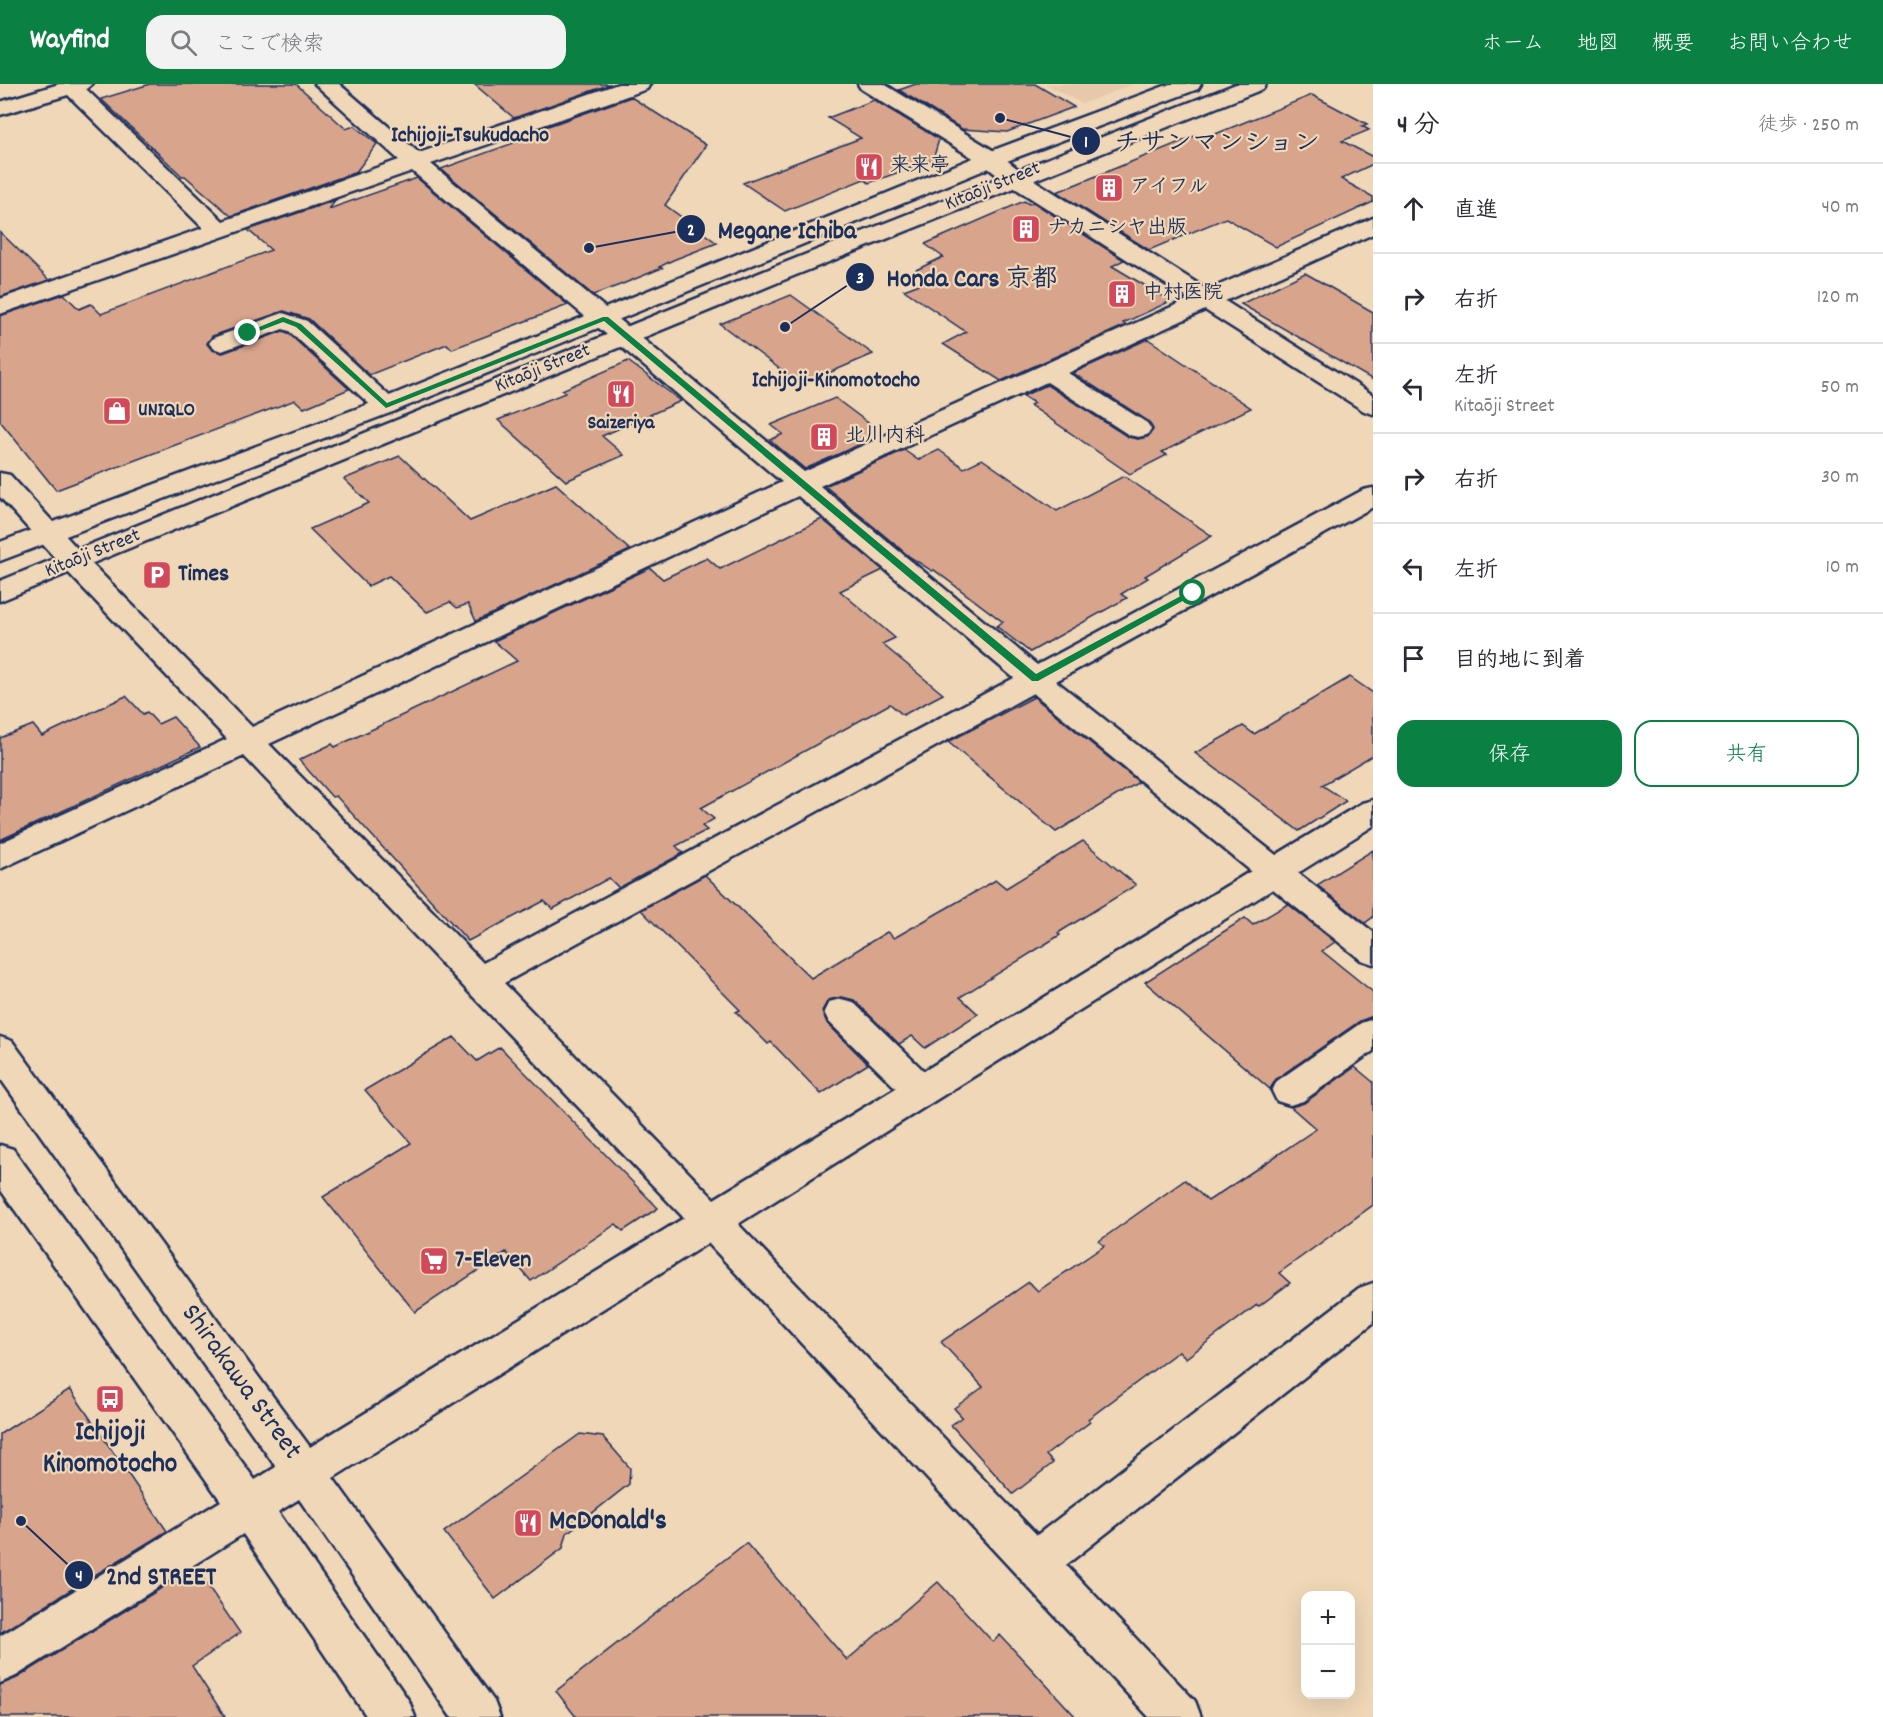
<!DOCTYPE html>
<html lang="ja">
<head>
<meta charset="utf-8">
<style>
	body { margin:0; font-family:Dekko,"Klee One",sans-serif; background:#f2f2f3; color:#2b2b33 }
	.controls { position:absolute; right:18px; bottom:18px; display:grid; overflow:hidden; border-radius:12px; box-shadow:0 6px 24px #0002 }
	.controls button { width:54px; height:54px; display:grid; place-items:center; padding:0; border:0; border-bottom:2px solid #e1e1e2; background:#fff; color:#2b2b33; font:30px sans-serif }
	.stop { position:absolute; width:18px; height:18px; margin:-14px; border:4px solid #0b8043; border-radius:50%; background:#fff }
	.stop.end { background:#0b8043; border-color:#fff; box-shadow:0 2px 6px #0008 }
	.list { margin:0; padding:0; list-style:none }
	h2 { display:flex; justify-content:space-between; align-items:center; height:78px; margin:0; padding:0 24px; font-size:26px }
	h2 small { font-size:20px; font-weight:400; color:#7c7c81 }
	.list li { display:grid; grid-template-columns:39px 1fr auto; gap:18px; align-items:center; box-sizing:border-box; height:90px; padding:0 24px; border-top:2px solid #e1e1e2 }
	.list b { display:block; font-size:22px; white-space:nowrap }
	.list p { margin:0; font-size:20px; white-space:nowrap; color:#7c7c81 }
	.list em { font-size:20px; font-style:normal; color:#7c7c81 }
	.actions { display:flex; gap:12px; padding:18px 24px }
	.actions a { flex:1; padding:14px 0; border:2px solid #0b8043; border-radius:18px; text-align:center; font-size:21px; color:#0b8043 }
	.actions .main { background:#0b8043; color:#fff }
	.icon { flex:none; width:33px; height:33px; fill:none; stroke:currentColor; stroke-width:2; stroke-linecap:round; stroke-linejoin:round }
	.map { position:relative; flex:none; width:1373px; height:1633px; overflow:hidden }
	header { display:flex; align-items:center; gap:36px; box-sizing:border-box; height:84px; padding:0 30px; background:#0b8043; color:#fff }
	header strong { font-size:28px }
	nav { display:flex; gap:33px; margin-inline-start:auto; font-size:21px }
	.search { width:420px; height:54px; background:#f2f2f3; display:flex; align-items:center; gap:15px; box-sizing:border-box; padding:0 21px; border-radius:18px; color:#7c7c81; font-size:22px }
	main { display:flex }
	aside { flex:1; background:#fff }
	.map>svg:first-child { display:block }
</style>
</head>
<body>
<header>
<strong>Wayfind</strong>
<div class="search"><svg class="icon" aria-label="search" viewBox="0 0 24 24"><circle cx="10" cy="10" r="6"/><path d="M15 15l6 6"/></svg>ここで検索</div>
<nav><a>ホーム</a><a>地図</a><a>概要</a><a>お問い合わせ</a></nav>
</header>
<main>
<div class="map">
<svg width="1373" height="1633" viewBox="0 0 1373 1633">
	<rect width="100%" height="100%" fill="#efd7b7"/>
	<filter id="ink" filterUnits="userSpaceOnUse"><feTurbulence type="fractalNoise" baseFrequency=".0167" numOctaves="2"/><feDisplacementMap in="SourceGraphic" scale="12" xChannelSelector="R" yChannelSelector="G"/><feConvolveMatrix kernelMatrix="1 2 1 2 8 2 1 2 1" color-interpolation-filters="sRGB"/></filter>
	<g filter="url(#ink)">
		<!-- built -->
		<path fill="#e8c8aa" d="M1046,0H1133L1082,20Z"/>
		<!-- building -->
		<path fill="#d8a48c" stroke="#1b2f5e" stroke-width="1.5" d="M150,0H296L346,45L354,42L377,60L356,88L231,132L185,92H182L101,15Z
			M474,0H611L514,34Z
			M916,0H1035L1074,23L1007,48L962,45L899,6Z
			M1312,11L1367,40L1362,42L1369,46L1342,57L1373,73V80L1341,95L1373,113V118L1276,163L1226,134L1149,166L1057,108L1197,51L1203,55Z
			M631,13L706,61L665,121L717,159L673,176L659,183L662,184L620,201L593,211L441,85L536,51L531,48Z
			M874,16L939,55L933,76L869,99L864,95L785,127L743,99L861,54L828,34Z
			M417,94L568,221L452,265L447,260L369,291L309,235L284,227L212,252L207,260L212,266L223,269L283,247L288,249L349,305L304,324L295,316L56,406L0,337V232L64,210L79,225L91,220L101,230L271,166L248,146L336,116L329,125Z
			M1024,117L1029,120L1033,118L1124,176L1112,182L1171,217L1123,239L1126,241L1001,297L943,260L966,248L904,206L930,196L916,186L943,173L925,160Z
			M0,148L45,192L49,196L0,213Z
			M1305,189L1373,228V296L1241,220Z
			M791,211L873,270L801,301L720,240Z
			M1148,255L1251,324L1162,368L1167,371L1130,390L1030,321L1034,319L1023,312L1047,301L1128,353L1138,355L1147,353L1153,346L1148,337L1073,289Z
			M628,277L681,317L602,352L624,371L566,397L498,336L565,309L562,306Z
			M835,314L883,350L805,385L770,356L783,350L771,341Z
			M904,366L918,376L939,366L964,384L982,375L1057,427L1124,392L1212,452L1145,492L1148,494L1121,510L1127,514L1030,568L996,542L1003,538L934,486L932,487L910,473L825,402Z
			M400,372L470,437L556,400L630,466L476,537L468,520L457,524L450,518L427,528L389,492L368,502L310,445L369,419L344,395Z
			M822,435L883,486L840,507L895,554L882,560L943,610L903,631L890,620L701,724L714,735L702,742L707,746L676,762L683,769L619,804L609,794L553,825L544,817L468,857L336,712L332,713L299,676L332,660L335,663L517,577L494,557L650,484L663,495L707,474L720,485Z
			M1350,593L1373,609V671L1322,701L1346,717L1299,747L1195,669L1243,642L1254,650Z
			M126,612L143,630L147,628L158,640L173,633L200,663L0,756V654L33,641L42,652Z
			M1034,613L1139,698L1056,748L948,658Z
			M1083,757L1136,801L1058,849L1060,851L960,913L978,930L925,964L912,952L899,960L854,916L842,913L828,916L822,927L827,939L868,980L821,1010L771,958L768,960L736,928L740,926L641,826L705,791L811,894L887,848L894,854L996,796L1006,804Z
			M1373,766V833L1365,839L1317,801Z
			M1288,820L1335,858L1322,867L1373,908V932L1360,937L1276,995L1270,1005L1145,898L1245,834L1253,841Z
			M454,953L477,977L500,963L658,1124L623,1147L616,1140L531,1197L506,1168L415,1228L323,1113L411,1059L365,1006Z
			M1355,983L1373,998V1121L1279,1189L1290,1199L1259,1222L1257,1221L1186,1274L1179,1267L1088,1335L1090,1338L1046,1371L1053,1379L1013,1410L951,1341L962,1333L954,1324L983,1303L941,1258L1029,1198L1038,1207L1104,1162L1099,1157L1185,1096L1208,1117L1267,1078L1316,1045L1291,1023L1304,1019Z
			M70,1305L167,1447L0,1549V1350Z
			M580,1350L603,1353L630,1384L629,1400L567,1449L563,1464L495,1515L444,1448Z
			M746,1459L847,1576L938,1498L993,1558L1000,1551L1076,1633H576L556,1607Z
			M192,1485L199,1495L202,1493L240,1549L192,1582L225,1633H0V1601L17,1594Z"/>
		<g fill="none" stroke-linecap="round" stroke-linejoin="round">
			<!-- minor casing -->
			<g stroke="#1b2f5e" stroke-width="5">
				<path id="minor" d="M59,0H92L86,5L223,137L399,76L315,0H339L419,69L618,0H650L647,5L431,80L804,388L1189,215L1007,99L983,80L861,5L858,0H884L999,70L1023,89L1208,206L1373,134V150L1225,217L1373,311V330L1364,327L1205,226L1068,289L1147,339L1151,345L1147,351L1138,353L1129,351L1047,298L820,402L1037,581L1363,406L1373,404V423L1056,597L1276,771L1362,719L1373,716V742L1298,789L1373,848V880L1361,876L1273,805L738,1140L1037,1451L1359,1204L1373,1199V1239L1066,1481L1195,1617L1201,1633H1149L708,1159L333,1394L494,1617L500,1633H451L299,1415L278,1428L409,1617L415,1633H367L243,1450L16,1592L0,1599V1552L221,1417L0,1105V1061L13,1065L255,1396L276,1383L0,994V953L12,957L310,1363L684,1134L244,672L0,785V759L227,655L64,484L0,413V389L10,391L84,472L252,643L782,398L412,87L0,230V215L203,144L68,11L0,31V18ZM798,412L1014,594L483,879L269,660ZM1033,609L1251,787L924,987L853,918L841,915L829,918L824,928L829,938L896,1004L714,1115L504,899Z
					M283,229L307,237L395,317L399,322L395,327L386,330L377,327L289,247L283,245L222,267L213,264L209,259L213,254Z
					M1373,935V967L1303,1017L1290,1021L1277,1017L1272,1007L1277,997L1361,939Z"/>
			</g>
			<!-- major casing -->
			<g stroke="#1b2f5e" stroke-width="5">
				<path id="major" d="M1170,0H1201L1198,5L999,80L395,327L0,477V458L377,317L983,70Z
					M1236,0H1266L1263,5L791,193L0,517V497L774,183Z"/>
			</g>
			<!-- minor -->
			<use href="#minor" fill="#efd7b7" fill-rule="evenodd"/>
			<!-- major -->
			<use href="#major" fill="#efd7b7" fill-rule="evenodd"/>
		</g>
	</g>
	<!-- route -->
	<path fill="#0b8043" d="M283,233L301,240L387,319L603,233H608L1036,590L1190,507L1197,509L1038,597H1032L604,237L386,324L296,243L283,238L251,250L245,249Z"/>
	<!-- icons -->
	<defs>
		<g id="restaurant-square" transform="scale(1.5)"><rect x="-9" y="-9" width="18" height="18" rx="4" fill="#d1495b" stroke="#efd7b7"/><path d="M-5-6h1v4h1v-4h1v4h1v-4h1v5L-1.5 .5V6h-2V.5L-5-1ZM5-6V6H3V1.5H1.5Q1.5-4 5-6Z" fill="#fff"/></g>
		<g id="building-square" transform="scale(1.5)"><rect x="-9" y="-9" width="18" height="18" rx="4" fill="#d1495b" stroke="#efd7b7"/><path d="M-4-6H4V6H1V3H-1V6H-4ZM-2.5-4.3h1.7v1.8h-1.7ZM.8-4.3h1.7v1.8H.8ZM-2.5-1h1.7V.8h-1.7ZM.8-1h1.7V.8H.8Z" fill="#fff"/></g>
		<g id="shop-square" transform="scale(1.5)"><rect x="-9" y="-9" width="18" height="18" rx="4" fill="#d1495b" stroke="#efd7b7"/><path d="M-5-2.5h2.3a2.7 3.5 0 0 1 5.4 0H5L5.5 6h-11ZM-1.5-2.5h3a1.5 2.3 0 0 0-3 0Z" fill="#fff"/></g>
		<g id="parking-square" transform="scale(1.5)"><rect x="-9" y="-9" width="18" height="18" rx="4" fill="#d1495b" stroke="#efd7b7"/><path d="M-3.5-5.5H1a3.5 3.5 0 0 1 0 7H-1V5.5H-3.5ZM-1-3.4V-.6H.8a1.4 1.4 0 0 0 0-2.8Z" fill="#fff"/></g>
		<g id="supermarket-square" transform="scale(1.5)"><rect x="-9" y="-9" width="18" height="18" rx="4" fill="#d1495b" stroke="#efd7b7"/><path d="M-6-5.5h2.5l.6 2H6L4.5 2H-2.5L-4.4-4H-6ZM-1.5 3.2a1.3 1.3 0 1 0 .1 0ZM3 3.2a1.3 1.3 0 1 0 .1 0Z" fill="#fff"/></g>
		<g id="bus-square" transform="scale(1.5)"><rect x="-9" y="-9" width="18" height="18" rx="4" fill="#d1495b" stroke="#efd7b7"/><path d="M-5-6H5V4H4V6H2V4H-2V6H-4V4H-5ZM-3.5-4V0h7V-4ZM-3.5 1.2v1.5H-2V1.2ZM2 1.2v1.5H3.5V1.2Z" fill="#fff"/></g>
	</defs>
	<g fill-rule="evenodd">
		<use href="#restaurant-square" x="869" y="83"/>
		<use href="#building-square" x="1109" y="104"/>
		<use href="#building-square" x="1026" y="145"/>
		<use href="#building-square" x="1122" y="210"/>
		<use href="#restaurant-square" x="621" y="310"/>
		<use href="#shop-square" x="117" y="327"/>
		<use href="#building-square" x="824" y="353"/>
		<use href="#parking-square" x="157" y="491"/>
		<use href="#supermarket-square" x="434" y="1177"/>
		<use href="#bus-square" x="110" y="1315"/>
		<use href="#restaurant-square" x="528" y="1439"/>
	</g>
	<g text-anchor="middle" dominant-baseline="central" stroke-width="4.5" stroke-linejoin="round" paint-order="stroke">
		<!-- far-poi labels -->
		<g font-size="20" font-weight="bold" fill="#1b2f5e" stroke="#efd7b7" text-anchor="start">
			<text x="890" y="83">来来亭</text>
			<text x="1130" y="104">アイフル</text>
			<text x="1047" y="145">ナカニシヤ出版</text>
			<text x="1143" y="210">中村医院</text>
			<text x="138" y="327">UNIQLO</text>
			<text x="621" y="340" text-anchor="middle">Saizeriya</text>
			<text x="845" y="353">北川内科</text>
		</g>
		<!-- far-street labels -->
		<g font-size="20" fill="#1b2f5e" stroke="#efd7b7">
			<text transform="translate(993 103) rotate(-22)">Kitaōji Street</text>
			<text transform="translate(543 285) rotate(-22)">Kitaōji Street</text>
			<text transform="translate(93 470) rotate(-22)">Kitaōji Street</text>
		</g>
		<!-- far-neighbourhood labels -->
		<g font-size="22" font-weight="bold" fill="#1b2f5e" stroke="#efd7b7">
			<text x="470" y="52">Ichijoji-Tsukudacho</text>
			<text x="836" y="297">Ichijoji-Kinomotocho</text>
		</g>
		<!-- poi labels -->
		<g font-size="24" font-weight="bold" fill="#1b2f5e" stroke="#efd7b7" text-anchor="start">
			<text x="178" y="491">Times</text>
			<text x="455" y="1177">7-Eleven</text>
		</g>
		<!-- near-street labels -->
		<g font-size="28" fill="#1b2f5e" stroke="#efd7b7">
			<text transform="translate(240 1299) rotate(54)">Shirakawa Street</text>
		</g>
		<!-- near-poi labels -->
		<g font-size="28" font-weight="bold" fill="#1b2f5e" stroke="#efd7b7">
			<text x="110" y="1350">Ichijoji<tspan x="110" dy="32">Kinomotocho</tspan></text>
			<text x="549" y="1439" text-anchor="start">McDonald's</text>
		</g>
	</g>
	<!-- callouts -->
	<path fill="none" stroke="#1b2f5e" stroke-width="2" d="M1000 34L1086 57M589 164L691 145M785 243L860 193M21 1437L79 1491"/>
	<g fill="#1b2f5e" stroke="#efd7b7" stroke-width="2">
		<circle cx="1000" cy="34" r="6"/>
		<circle cx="589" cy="164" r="6"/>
		<circle cx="785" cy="243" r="6"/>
		<circle cx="21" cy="1437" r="6"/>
		<circle cx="1086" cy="57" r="15"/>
		<circle cx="691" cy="145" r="15"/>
		<circle cx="860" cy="193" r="15"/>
		<circle cx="79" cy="1491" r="15"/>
	</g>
	<g font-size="18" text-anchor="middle" font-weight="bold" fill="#fff">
		<text x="1086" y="63">1</text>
		<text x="691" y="151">2</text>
		<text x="860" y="199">3</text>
		<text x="79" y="1497">4</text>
	</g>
	<g font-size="26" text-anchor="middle" font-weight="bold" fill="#1b2f5e" stroke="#efd7b7" stroke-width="4.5" stroke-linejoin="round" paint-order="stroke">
		<text x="1217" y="66">チサンマンション</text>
		<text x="787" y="154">Megane Ichiba</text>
		<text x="972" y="202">Honda Cars 京都</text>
		<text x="161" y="1500">2nd STREET</text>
	</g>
</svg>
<div class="controls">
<button>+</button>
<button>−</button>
</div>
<div class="stop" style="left:1193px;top:509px"></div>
<div class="stop end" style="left:248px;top:249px"></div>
</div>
<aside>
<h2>4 分<small>徒歩 · 250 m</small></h2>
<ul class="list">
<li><svg class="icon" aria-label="ahead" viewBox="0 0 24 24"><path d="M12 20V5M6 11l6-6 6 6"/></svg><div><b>直進</b></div><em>40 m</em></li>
<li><svg class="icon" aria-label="right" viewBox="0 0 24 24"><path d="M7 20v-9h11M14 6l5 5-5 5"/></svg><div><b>右折</b></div><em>120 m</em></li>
<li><svg class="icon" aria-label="left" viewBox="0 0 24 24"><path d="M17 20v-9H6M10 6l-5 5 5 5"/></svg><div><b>左折</b><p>Kitaōji Street</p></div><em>50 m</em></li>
<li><svg class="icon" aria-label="right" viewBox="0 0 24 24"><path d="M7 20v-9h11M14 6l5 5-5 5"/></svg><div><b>右折</b></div><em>30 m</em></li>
<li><svg class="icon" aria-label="left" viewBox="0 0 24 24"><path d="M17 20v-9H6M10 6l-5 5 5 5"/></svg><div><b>左折</b></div><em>10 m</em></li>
<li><svg class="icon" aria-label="arrive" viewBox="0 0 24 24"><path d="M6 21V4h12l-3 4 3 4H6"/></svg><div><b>目的地に到着</b></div></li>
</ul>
<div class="actions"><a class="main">保存</a><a>共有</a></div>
</aside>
</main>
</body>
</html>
